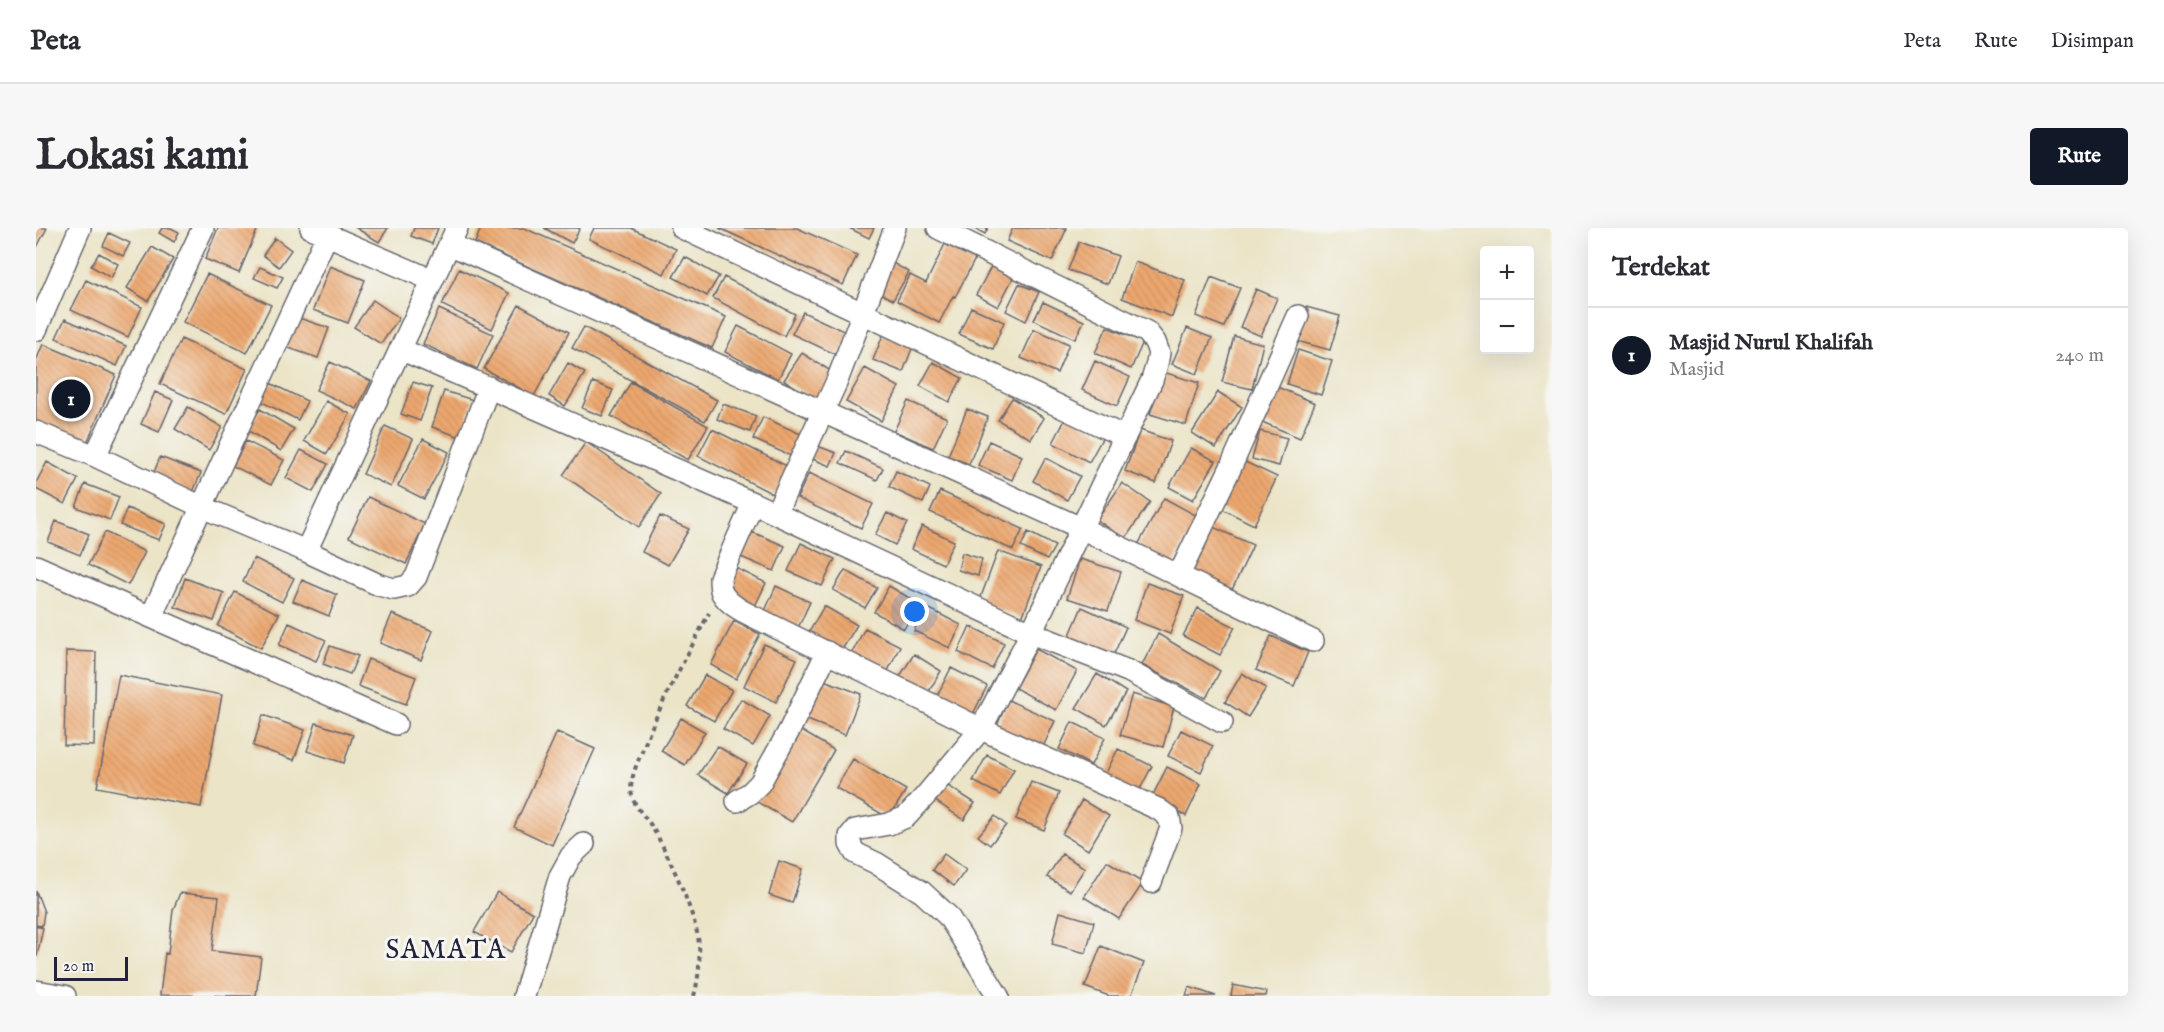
<!DOCTYPE html>
<html lang="id">
<head>
<meta charset="utf-8">
<style>
	body { margin:0; font-family:"IM FELL English",serif; background:#f7f7f7; color:#2b2b33 }
	.controls { position:absolute; right:18px; top:18px; display:grid; overflow:hidden; border-radius:6px; box-shadow:0 6px 24px #0002 }
	.controls button { width:54px; height:54px; display:grid; place-items:center; padding:0; border:0; border-bottom:2px solid #e1e1e2; background:#fff; color:#2b2b33; font:30px sans-serif }
	.scale { position:absolute; left:18px; bottom:15px; width:74px; box-sizing:border-box; padding-left:6px; border:3px solid #22223b; border-top:0; font-size:16px; line-height:21px; white-space:nowrap; color:#22223b; -webkit-text-stroke:4px #f6f6f2; paint-order:stroke }
	.you { position:absolute; left:879px; top:384px; width:21px; height:21px; margin:-15px; border:4px solid #fff; border-radius:50%; background:#1a73e8; box-shadow:0 0 0 9px #1a73e833 }
	.badge { display:grid; place-items:center; width:39px; height:39px; border-radius:50%; background:#111827; color:#fff; font-size:20px; font-weight:700 }
	.pin { position:absolute; translate:-50% -50%; border:3px solid #fff; box-shadow:0 2px 6px #0006 }
	.list { margin:0; padding:0; list-style:none }
	h2 { display:flex; justify-content:space-between; align-items:center; height:78px; margin:0; padding:0 24px; font-size:26px }
	h2 small { font-size:20px; font-weight:400; color:#7c7c81 }
	.list li { display:grid; grid-template-columns:39px 1fr auto; gap:18px; align-items:center; box-sizing:border-box; height:96px; padding:0 24px; border-top:2px solid #e1e1e2 }
	.list b { display:block; font-size:22px; white-space:nowrap }
	.list p { margin:0; font-size:20px; white-space:nowrap; color:#7c7c81 }
	.list em { font-size:20px; font-style:normal; color:#7c7c81 }
	.map { position:relative; flex:none; width:1516px; height:768px; overflow:hidden; border-radius:6px }
	header { display:flex; align-items:center; gap:36px; box-sizing:border-box; height:84px; padding:0 30px; background:#fff; border-bottom:2px solid #e1e1e2 }
	header strong { font-size:28px }
	nav { display:flex; gap:33px; margin-inline-start:auto; font-size:21px }
	.intro { display:flex; align-items:center; justify-content:space-between; box-sizing:border-box; height:144px; padding:0 36px }
	h1 { margin:0; font-size:42px }
	.button { padding:15px 27px; border-radius:6px; background:#111827; color:#fff; font-size:21px; font-weight:700 }
	main { display:flex; gap:36px; padding:0 36px }
	aside { flex:1; background:#fff; border-radius:6px; box-shadow:0 6px 24px #0002 }
	.map>svg:first-child { display:block }
</style>
</head>
<body>
<header>
<strong>Peta</strong>
<nav><a>Peta</a><a>Rute</a><a>Disimpan</a></nav>
</header>
<div class="intro"><h1>Lokasi kami</h1><a class="button">Rute</a></div>
<main>
<div class="map">
<svg width="1516" height="768" viewBox="0 0 1516 768">
	<defs>
		<pattern id="building-back-hatch" width="6" height="6" patternUnits="userSpaceOnUse" patternTransform="scale(1.5)"><rect width="6" height="6" fill="#eca76e"/><path d="M-1 5l2 2M0 0l6 6M5-1l2 2" fill="none" stroke="#ca8f60"/></pattern>
	</defs>
	<rect width="100%" height="100%" fill="#f6f6f2"/>
	<filter id="ink" filterUnits="userSpaceOnUse"><feTurbulence type="fractalNoise" baseFrequency=".0167" numOctaves="2"/><feDisplacementMap in="SourceGraphic" scale="12" xChannelSelector="R" yChannelSelector="G"/><feConvolveMatrix kernelMatrix="1 2 1 2 8 2 1 2 1" color-interpolation-filters="sRGB"/></filter>
	<filter id="wash" filterUnits="userSpaceOnUse"><feTurbulence type="fractalNoise" baseFrequency=".008" numOctaves="4" result="noise"/><feDisplacementMap in="SourceGraphic" scale="24" xChannelSelector="R" yChannelSelector="G"/><feGaussianBlur stdDeviation="1.35" result="paint"/><feColorMatrix in="noise" values="0 0 0 0 0 0 0 0 0 0 0 0 0 0 0 0 0 1.4 0 .05"/><feComposite in="paint" operator="in"/></filter>
	<g filter="url(#wash)">
		<rect width="100%" height="100%" fill="#ebe4c7"/>
		<g id="blocks">
			<!-- building -->
			<path fill="url(#building-back-hatch)" d="M0,0H11L0,21Z
				M126,0H135L143,4L138,14L123,5Z
				M182,0H222L203,45L169,31Z
				M320,0H352L343,14Z
				M378,0H402L396,16L375,8Z
				M445,0H488L690,89L676,120L439,15Z
				M508,0H544L536,15Z
				M558,0H595L640,21L628,46L553,11Z
				M683,0H761L821,27L807,57Z
				M813,0H838L833,10Z
				M938,0H952L949,6Z
				M977,0H1031L1016,33L971,13Z
				M73,5L94,15L87,28L67,18Z
				M239,10L255,22L243,39L227,27Z
				M1043,14L1082,28L1072,56L1032,42Z
				M909,16L939,31L919,69L917,68L903,95L861,73L874,47L890,55Z
				M116,19L137,31L112,73L91,60Z
				M63,25L82,36L75,50L55,38Z
				M649,29L683,48L671,68L637,49Z
				M853,33L873,44L857,72L838,62Z
				M1099,34L1149,52L1136,89L1086,70Z
				M957,35L979,46L962,79L940,67Z
				M294,38L329,52L312,95L277,82Z
				M224,39L247,49L241,60L218,50Z
				M423,41L473,65L456,101L406,77Z
				M171,46L235,77L211,125L147,94Z
				M688,49L759,86L748,108L677,70Z
				M1175,49L1204,60L1188,99L1160,88Z
				M50,52L106,79L92,109L35,82Z
				M983,56L1003,64L990,93L970,83Z
				M1220,61L1241,70L1225,108L1204,99Z
				M337,72L363,90L345,116L318,99Z
				M1007,74L1048,93L1039,111L998,92Z
				M483,77L533,104L498,168L448,141Z
				M935,79L968,94L957,121L923,106Z
				M1270,79L1304,88L1294,122L1261,113Z
				M403,81L457,106L441,141L387,116Z
				M767,84L814,106L803,128L756,106Z
				M260,89L293,100L282,130L250,119Z
				M29,91L90,118L81,138L20,110Z
				M702,98L755,126L742,151L689,124Z
				M548,99L681,172L669,193L536,120Z
				M1071,99L1107,114L1095,141L1059,125Z
				M1151,100L1176,110L1161,146L1136,136Z
				M998,101L1033,116L1021,145L985,130Z
				M847,107L877,118L867,144L837,132Z
				M1198,108L1227,116L1216,161L1186,154Z
				M145,111L211,141L190,186L124,156Z
				M7,116L80,147L50,217L0,196V133Z
				M1262,122L1296,133L1285,167L1251,156Z
				M766,125L798,145L780,172L748,152Z
				M1059,133L1094,149L1081,178L1046,162Z
				M294,134L335,153L321,181L280,162Z
				M897,134L926,150L913,174L884,158Z
				M532,135L549,145L529,178L513,168Z
				M829,140L863,159L845,193L810,174Z
				M1127,144L1163,155L1150,197L1114,186Z
				M377,154L396,160L384,193L365,186Z
				M557,154L577,162L566,188L546,180Z
				M595,154L672,198L652,232L575,188Z
				M234,155L271,173L262,192L224,173Z
				M1234,156L1279,175L1264,210L1219,191Z
				M408,163L437,172L424,209L396,199Z
				M119,164L137,172L123,204L105,196Z
				M1182,164L1206,179L1180,220L1156,205Z
				M976,170L1008,190L995,211L962,192Z
				M290,173L314,186L291,226L268,213Z
				M872,173L911,190L897,220L858,203Z
				M687,176L720,188L714,204L681,191Z
				M152,179L186,199L173,222L139,201Z
				M224,181L258,201L245,223L211,202Z
				M931,181L952,189L933,236L912,228Z
				M1031,188L1068,207L1053,234L1017,215Z
				M727,189L767,207L757,229L717,211Z
				M349,198L377,211L355,259L327,246Z
				M676,201L757,241L743,269L662,228Z
				M1104,202L1135,213L1120,255L1089,243Z
				M1224,203L1251,210L1243,238L1216,231Z
				M387,211L413,224L388,271L362,258Z
				M210,213L248,232L235,257L197,238Z
				M953,213L986,228L976,252L942,237Z
				M550,214L625,266L603,299L527,247Z
				M779,217L800,225L794,238L774,230Z
				M1155,220L1180,233L1157,272L1133,259Z
				M265,222L292,236L277,264L250,250Z
				M810,223L847,240L841,252L804,235Z
				M124,229L165,245L157,264L117,247Z
				M1010,230L1044,248L1031,272L997,253Z
				M1205,232L1241,249L1218,297L1182,279Z
				M11,234L42,251L29,276L0,261V255Z
				M860,243L894,259L887,275L853,259Z
				M773,245L837,276L825,300L761,270Z
				M1086,255L1114,274L1089,311L1061,292Z
				M49,256L83,269L74,292L40,279Z
				M904,263L987,301L977,322L894,284Z
				M332,269L389,296L370,336L313,309Z
				M1128,270L1163,289L1137,336L1102,317Z
				M91,280L130,296L123,312L84,297Z
				M851,285L871,295L859,317L839,307Z
				M624,288L653,301L632,337L606,324Z
				M20,293L53,306L44,327L12,314Z
				M886,298L918,313L907,336L875,321Z
				M1175,298L1217,317L1195,364L1153,345Z
				M69,304L109,324L92,357L52,337Z
				M716,304L749,318L738,343L705,329Z
				M992,304L1019,318L1011,332L985,319Z
				M765,315L799,331L786,358L752,343Z
				M962,323L1005,339L986,390L943,374Z
				M926,325L946,331L942,348L922,342Z
				M218,330L258,350L246,374L207,354Z
				M1044,331L1085,344L1072,383L1031,370Z
				M700,340L730,355L719,378L688,363Z
				M809,342L841,360L829,380L797,362Z
				M149,350L188,365L178,393L139,379Z
				M266,352L301,367L293,388L257,373Z
				M1111,355L1148,368L1134,406L1098,392Z
				M740,358L774,374L762,400L728,385Z
				M853,358L882,375L868,401L838,384Z
				M199,364L243,386L225,420L182,398Z
				M788,378L821,397L804,425L772,406Z
				M890,379L925,397L914,420L878,403Z
				M1046,379L1090,399L1077,428L1033,409Z
				M1162,380L1199,399L1184,427L1147,408Z
				M356,386L397,403L385,432L344,415Z
				M698,393L724,406L700,451L675,437Z
				M253,395L290,412L280,433L243,417Z
				M934,398L968,415L956,441L922,424Z
				M829,400L864,418L849,449L813,431Z
				M1122,406L1184,443L1170,470L1106,437Z
				M1235,408L1272,424L1258,458L1220,442Z
				M728,416L761,431L740,474L708,458Z
				M294,418L322,428L314,446L287,436Z
				M1000,421L1041,443L1020,482L979,460Z
				M30,423L60,424L58,518L28,517Z
				M878,426L905,443L889,470L861,453Z
				M332,431L380,449L370,476L322,458Z
				M915,440L951,458L934,492L898,474Z
				M1206,445L1230,460L1212,489L1189,474Z
				M1061,446L1090,464L1070,497L1040,480Z
				M83,447L186,467L165,579L61,559Z
				M669,447L696,462L678,493L651,478Z
				M785,451L825,466L809,507L769,491Z
				M1096,466L1138,479L1127,519L1084,507Z
				M705,471L734,488L717,518L687,501Z
				M972,472L1019,493L1006,521L960,500Z
				M227,487L269,502L258,532L217,518Z
				M645,490L669,504L649,537L625,523Z
				M1036,494L1069,510L1055,537L1023,521Z
				M280,495L317,507L308,535L271,523Z
				M764,502L798,522L756,594L721,574Z
				M1145,502L1177,518L1165,544L1132,528Z
				M521,504L559,521L516,617L478,599Z
				M681,518L711,536L692,565L662,547Z
				M1082,521L1116,538L1102,565L1068,549Z
				M951,527L978,541L964,567L937,553Z
				M817,531L870,562L853,590L800,560Z
				M1131,539L1165,556L1150,588L1115,571Z
				M995,554L1023,565L1008,602L980,591Z
				M909,556L939,575L928,592L898,572Z
				M1046,572L1073,588L1052,622L1026,606Z
				M959,588L970,597L954,617L942,608Z
				M908,626L930,642L918,658L896,642Z
				M1026,626L1049,640L1034,663L1011,649Z
				M743,633L767,641L756,675L733,667Z
				M1071,633L1107,655L1083,691L1048,669Z
				M0,663L8,684L6,698L0,697Z
				M461,664L497,685L475,724L438,704Z
				M144,665L183,669L176,723L225,729L220,768L124,767L129,725L132,726L137,682Z
				M1024,684L1058,694L1050,725L1016,716Z
				M0,698L7,700L1,728H0Z
				M1065,718L1108,735L1095,768H1073L1049,759Z
				M1197,757L1231,764L1230,768H1195Z
				M1153,759L1180,768H1150Z"/>
		</g>
	</g>
	<g filter="url(#ink)">
		<use href="#blocks" fill-opacity="0" stroke="#68666c" stroke-width="1.5"/>
		<g fill="none" stroke-linecap="round" stroke-linejoin="round">
			<!-- street casing -->
			<g stroke="#68666c" stroke-width="24">
				<path id="street" d="M275,0L396,52
					M646,0L1089,209
					M902,0L1111,104L1119,114L1123,125L1121,136L1116,152L995,405L945,501L891,566L870,589L853,596L819,602L814,608V616L819,625L840,635L886,664L912,688L962,768
					M413,16L1045,300L1277,413
					M0,102L44,0
					M364,121L717,275L995,405L1092,443L1186,494
					M0,204L59,228L166,279L270,323L343,357L358,361L372,358L380,349L453,159
					M59,228L167,0
					M717,275L684,350C684,355 684,361 686,365C695,381 720,389 735,397L945,501L1122,581L1133,589L1135,600L1115,654
					M740,285L801,153L859,0
					M270,323L421,0
					M0,338L115,389L291,7
					M1143,347L1194,241L1262,88
					M115,389L360,496
					M701,573L714,565L724,555L754,501L791,424
					M0,763L29,768
					M488,768L524,648L535,628L548,616"/>
			</g>
			<!-- path -->
			<path stroke="#68666c" stroke-width="4" stroke-dasharray="4.5 4.5" stroke-linecap="butt" d="M658,768C663,750 665,728 662,709C656,679 632,625 616,599C608,586 595,577 595,560C596,546 602,533 607,521C625,473 650,430 673,385"/>
			<!-- street -->
			<use href="#street" stroke="#fff" stroke-width="21"/>
		</g>
	</g>
	<g text-anchor="middle" dominant-baseline="central" stroke-width="6" stroke-linejoin="round" paint-order="stroke">
		<!-- quarter labels -->
		<g font-size="27" letter-spacing="1.5" fill="#22223b" stroke="#f6f6f2">
			<text x="410" y="723">SAMATA</text>
		</g>
	</g>
</svg>
<div class="controls">
<button>+</button>
<button>−</button>
</div>
<div class="scale">20 m</div>
<div class="you"></div>
<div class="pin badge" style="left:35px;top:171px">1</div>
</div>
<aside>
<h2>Terdekat<small></small></h2>
<ul class="list">
<li><span class="badge">1</span><div><b>Masjid Nurul Khalifah</b><p>Masjid</p></div><em>240 m</em></li>
</ul>
</aside>
</main>
</body>
</html>
